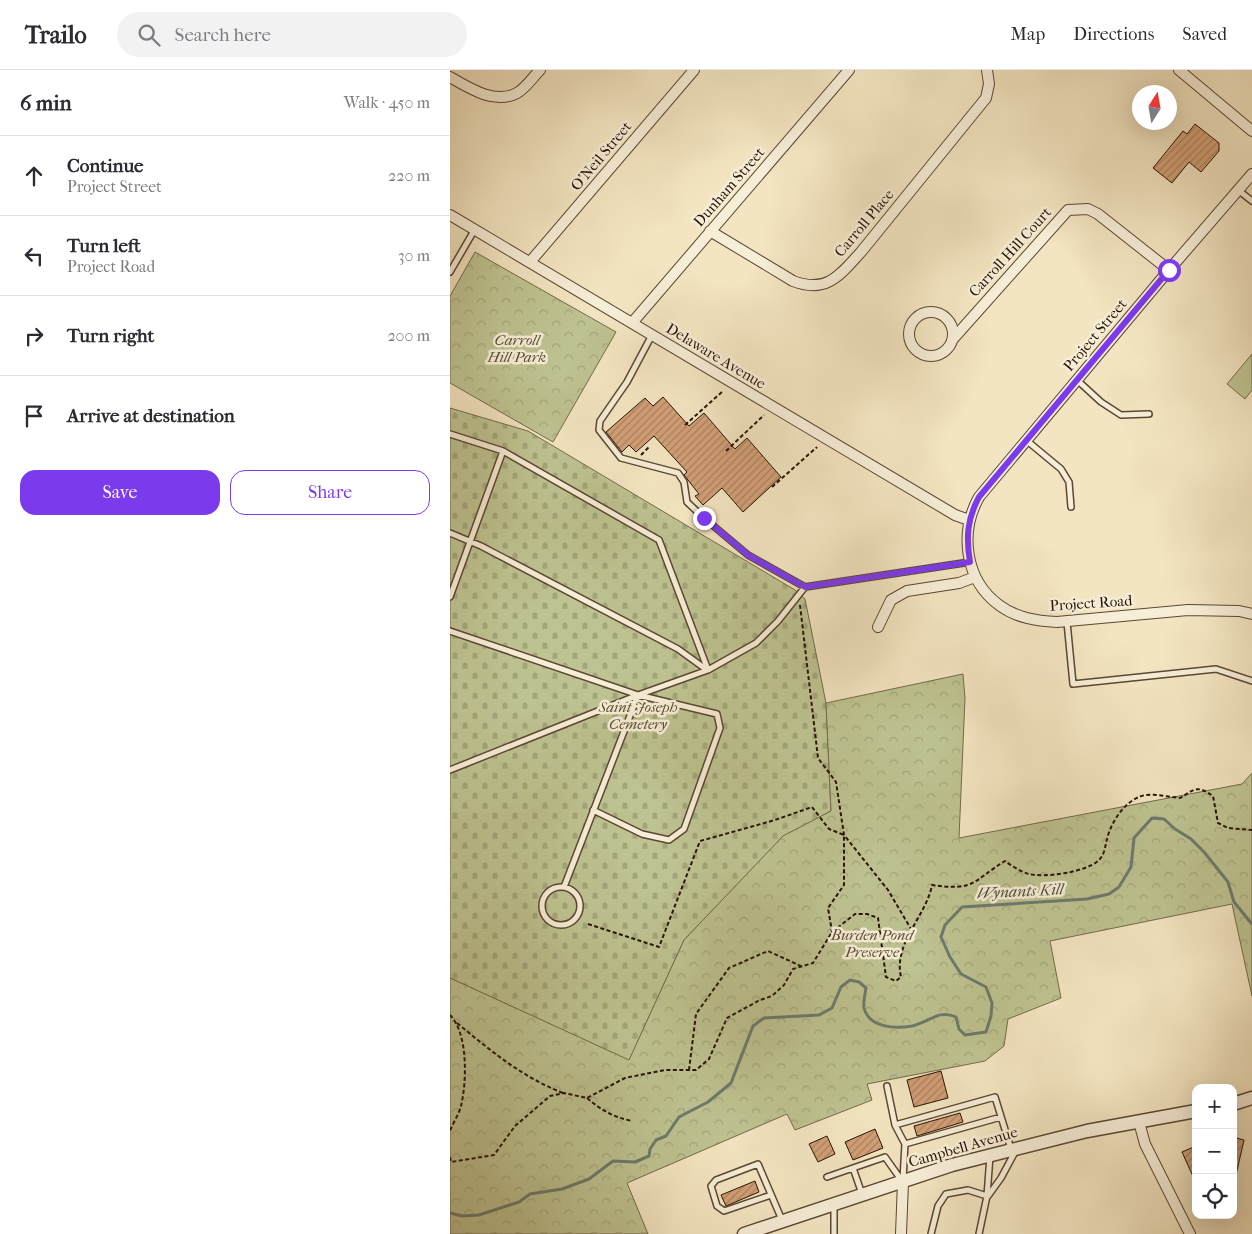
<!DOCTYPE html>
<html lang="en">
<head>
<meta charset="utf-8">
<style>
	body { margin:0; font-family:"IM FELL French Canon",serif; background:#f2f2f3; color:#2b2b33 }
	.controls { position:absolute; right:15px; bottom:15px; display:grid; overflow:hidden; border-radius:10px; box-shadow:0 5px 20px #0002 }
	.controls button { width:45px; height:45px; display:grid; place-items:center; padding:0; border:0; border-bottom:1px solid #e1e1e2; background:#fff; color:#2b2b33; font:25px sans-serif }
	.compass { position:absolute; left:682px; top:15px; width:45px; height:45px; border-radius:50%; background:#fff; box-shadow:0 5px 20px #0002; rotate:11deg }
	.stop { position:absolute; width:15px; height:15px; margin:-11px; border:4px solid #7c3aed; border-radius:50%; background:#fff }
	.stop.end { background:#7c3aed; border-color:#fff; box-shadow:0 1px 5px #0008 }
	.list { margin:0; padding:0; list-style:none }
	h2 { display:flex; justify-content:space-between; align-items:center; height:65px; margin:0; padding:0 20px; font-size:21px }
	h2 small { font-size:16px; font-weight:400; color:#7c7c81 }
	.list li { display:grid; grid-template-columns:32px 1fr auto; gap:15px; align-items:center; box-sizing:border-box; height:80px; padding:0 20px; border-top:1px solid #e1e1e2 }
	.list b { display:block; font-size:19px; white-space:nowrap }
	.list p { margin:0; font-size:16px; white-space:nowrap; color:#7c7c81 }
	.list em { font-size:16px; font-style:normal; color:#7c7c81 }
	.actions { display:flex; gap:10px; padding:15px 20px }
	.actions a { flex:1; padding:11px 0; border:1px solid #7c3aed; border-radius:15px; text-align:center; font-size:18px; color:#7c3aed }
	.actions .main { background:#7c3aed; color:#fff }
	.icon { flex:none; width:28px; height:28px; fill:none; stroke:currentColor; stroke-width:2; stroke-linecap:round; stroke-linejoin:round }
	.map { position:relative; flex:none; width:802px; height:1164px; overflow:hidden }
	header { display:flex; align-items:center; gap:30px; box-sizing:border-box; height:70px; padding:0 25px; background:#fff; border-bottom:1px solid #e1e1e2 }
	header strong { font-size:24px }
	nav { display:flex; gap:28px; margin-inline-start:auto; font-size:18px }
	.search { width:350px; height:45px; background:#f2f2f3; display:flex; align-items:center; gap:12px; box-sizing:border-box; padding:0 18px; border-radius:28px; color:#7c7c81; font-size:19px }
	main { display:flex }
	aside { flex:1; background:#fff }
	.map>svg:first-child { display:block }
</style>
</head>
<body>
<header>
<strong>Trailo</strong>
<div class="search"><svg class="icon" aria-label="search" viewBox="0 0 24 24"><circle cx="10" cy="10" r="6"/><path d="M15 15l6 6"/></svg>Search here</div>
<nav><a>Map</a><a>Directions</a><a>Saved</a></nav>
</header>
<main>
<aside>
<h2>6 min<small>Walk · 450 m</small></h2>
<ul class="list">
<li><svg class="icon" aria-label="ahead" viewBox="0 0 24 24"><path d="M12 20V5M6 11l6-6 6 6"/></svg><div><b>Continue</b><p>Project Street</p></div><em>220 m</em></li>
<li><svg class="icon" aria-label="left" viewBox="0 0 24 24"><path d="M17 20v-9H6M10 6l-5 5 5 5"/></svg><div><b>Turn left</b><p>Project Road</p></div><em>30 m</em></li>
<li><svg class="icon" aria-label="right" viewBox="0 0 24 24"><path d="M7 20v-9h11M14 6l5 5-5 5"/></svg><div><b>Turn right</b></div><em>200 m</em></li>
<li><svg class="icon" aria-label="arrive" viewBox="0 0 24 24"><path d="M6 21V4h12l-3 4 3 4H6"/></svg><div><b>Arrive at destination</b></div></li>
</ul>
<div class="actions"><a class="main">Save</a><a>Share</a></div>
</aside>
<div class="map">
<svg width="802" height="1164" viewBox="0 0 802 1164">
	<defs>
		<pattern id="cemetery-stones" width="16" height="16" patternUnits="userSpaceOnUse" patternTransform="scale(1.25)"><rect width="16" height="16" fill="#bec391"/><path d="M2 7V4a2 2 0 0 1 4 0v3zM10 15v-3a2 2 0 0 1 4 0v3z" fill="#a3a67b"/></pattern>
		<pattern id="park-crowns" width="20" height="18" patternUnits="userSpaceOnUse" patternTransform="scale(1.25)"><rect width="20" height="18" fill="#bec391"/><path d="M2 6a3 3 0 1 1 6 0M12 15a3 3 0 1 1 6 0" fill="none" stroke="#a3a67b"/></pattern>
		<pattern id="building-hatch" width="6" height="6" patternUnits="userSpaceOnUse" patternTransform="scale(1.25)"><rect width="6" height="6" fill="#d3a077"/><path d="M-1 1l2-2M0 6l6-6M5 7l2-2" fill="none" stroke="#ab815f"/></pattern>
	</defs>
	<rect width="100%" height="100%" fill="#f3e5c1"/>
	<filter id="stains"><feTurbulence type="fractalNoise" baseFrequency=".004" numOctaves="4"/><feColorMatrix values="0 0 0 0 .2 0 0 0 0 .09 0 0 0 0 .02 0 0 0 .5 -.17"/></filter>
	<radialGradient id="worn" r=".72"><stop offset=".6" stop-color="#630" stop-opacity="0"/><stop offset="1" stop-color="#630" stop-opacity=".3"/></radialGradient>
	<!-- cemetery -->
	<path fill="url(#cemetery-stones)" stroke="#736a4a" d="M0,338L78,361L345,520L355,529L376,633L381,741L333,767L234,870L179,991L0,908Z"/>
	<!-- park -->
	<path fill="url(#park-crowns)" stroke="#736a4a" d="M25,182L166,262L103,372L0,313V226Z
		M513,604L515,628L509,768L792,714L802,703V926L782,834L600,871L611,928L558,949L554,976L535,991L417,1014L422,1030L345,1060L337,1044L177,1113L198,1164H0V908L179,990L234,870L333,766L381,741L376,633Z"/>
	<!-- pitch -->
	<path fill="#bec391" stroke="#736a4a" d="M802,284V320L795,329L777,314Z"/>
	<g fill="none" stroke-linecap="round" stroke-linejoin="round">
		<!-- stream -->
		<path stroke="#6d7a6d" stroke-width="3" d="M0,1143L12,1146L29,1145L69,1132L80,1124L112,1119L139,1109L163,1091L185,1092L199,1086L200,1079L206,1070L216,1066L229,1047L258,1032L281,1013L303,956L314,948L369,945L382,938L391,917L400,910L409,912L416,918C415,924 413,933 414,938C419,958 446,959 462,956C479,952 489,939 506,947L509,959L515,965L536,962L541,946L542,933L536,917L511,904L500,887L491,867L495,855L512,837L637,829L659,824L669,817L681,797L684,768L702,748L714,749L725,759L741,769L754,782L778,812L784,832L802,854"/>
	</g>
	<!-- building -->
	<path fill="url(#building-hatch)" stroke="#281204" d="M745,54L769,73V81L751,102L739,92L722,113L703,98L733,61L737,64Z
		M213,327L239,356L254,343L285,379L297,368L331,407L293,442L272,418L253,435L245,426L249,424L234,405L237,402L204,366L186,382L179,375L172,382L156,362L195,328L203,336Z
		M491,1001L498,1028L464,1037L457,1010Z
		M510,1043L513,1052L467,1066L464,1056Z
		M425,1059L433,1078L403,1090L395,1072Z
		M377,1066L385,1084L368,1092L359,1074Z
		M783,1067L794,1070L786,1105L783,1104Z
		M746,1076V1113L732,1082Z
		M305,1111L309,1122L276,1136L271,1125Z"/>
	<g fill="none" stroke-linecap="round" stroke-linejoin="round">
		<!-- service casing -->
		<g stroke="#5b4733" stroke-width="8">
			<path id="service" d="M788,120L802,131
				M0,202L25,159
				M202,265L177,312L150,351L149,360L171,388L228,403L234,412L237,432L254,448L298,485L355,517L520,492
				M627,310L651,332L671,345L699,344
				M0,364L53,381L209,470L258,600
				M576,370L611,399L619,412L621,437
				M0,463L31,476L228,579L257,600
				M0,527L53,381
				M617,552L623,614L766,599L802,611
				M0,561L188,625L258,600L306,573L328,551L355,517
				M0,700L188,625L114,817
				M143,740L192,764L219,770L234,759L270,658L267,644L188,625
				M92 836a19 19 0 1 1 38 0a19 19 0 1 1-38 0Z
				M437,1016L445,1055L455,1074L453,1109
				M445,1055L545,1027L561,1079
				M455,1074L551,1047
				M377,1107L403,1098
				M412,1124L403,1098L435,1087L452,1111
				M321,1125L274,1141L267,1136L261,1116L266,1110L308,1094L332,1150
				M538,1126L551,1108L565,1082
				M384,1164V1135
				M481,1164L488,1136L496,1124L518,1120L537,1126
				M529,1164L537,1126L540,1086"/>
		</g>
		<!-- minor casing -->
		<g stroke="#5b4733" stroke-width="12">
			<path id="minor" d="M729,0L802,61
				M0,7C19,18 45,35 67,23C76,18 83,7 90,0
				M802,104L719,200L529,427C509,463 515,510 549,535C566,548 587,551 607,552L738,540L789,541L802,544
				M0,145L505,445L519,450
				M260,161L343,211C377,224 390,205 411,182L536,28L539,14L537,0
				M80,192L244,0
				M459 264a22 22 0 1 1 44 0a22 22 0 1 1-44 0Z
				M182,253L399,0
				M503,269L618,140L638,139L648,144L719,200
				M428,557L441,530L457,521L509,513L525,507
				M689,1052L695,1074L740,1164
				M451,1164L453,1112"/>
		</g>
		<!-- tertiary casing -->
		<g stroke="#5b4733" stroke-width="15">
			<path id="tertiary" d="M783,1034L802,1028
				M294,1164L502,1095L637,1061L746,1041"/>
		</g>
		<!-- path -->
		<path stroke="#281204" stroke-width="2" stroke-dasharray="4 2.5" stroke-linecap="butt" d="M235,355L273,321
			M276,381L314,345
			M191,385L200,376
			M322,417L367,377
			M350,535L368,688L386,712L394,765L438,820L461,859
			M138,854L209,877L250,771L325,750L362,737L379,759L394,765V815L378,838L382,862
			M0,945C18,963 17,1011 11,1036C9,1044 3,1053 0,1061
			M7,953C41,981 72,1007 113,1023
			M239,1000L246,944L279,898L318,881L353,897
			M137,1028C151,1040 163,1047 182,1051
			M0,1087L1,1092L44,1085L65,1056L100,1026L114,1023L137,1028L175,1008L215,1000H246L259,989L277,948L310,930L322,926L334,915L343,899L363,893L382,862L405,844H417L428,848L436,907L446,911L451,907C443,873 476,847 482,815C526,821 521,812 555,791C562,796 571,802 579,804C595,808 637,802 649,790C655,784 655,776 657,769C661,752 676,728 696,725C706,724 719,727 730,728C744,720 746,714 763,726L768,753L778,758L802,760"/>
		<!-- service -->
		<use href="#service" stroke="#f7eed7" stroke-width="5"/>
		<!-- minor -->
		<use href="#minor" stroke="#f7eed7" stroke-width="10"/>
		<!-- tertiary -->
		<use href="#tertiary" stroke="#f7eed7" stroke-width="12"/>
	</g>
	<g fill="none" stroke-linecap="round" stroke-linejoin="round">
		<!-- route -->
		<path stroke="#7c3aed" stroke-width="6" d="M254,448L298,485L355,517L520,492C516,468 517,449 529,427L719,200"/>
	</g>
	<g text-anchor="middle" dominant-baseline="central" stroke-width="5" stroke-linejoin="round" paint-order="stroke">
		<!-- street labels -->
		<g font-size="15" fill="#281204" stroke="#f7eed7">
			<text transform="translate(151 86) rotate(-50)">O'Neil Street</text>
			<text transform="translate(279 117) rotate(-49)">Dunham Street</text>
			<text transform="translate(414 153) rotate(-50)">Carroll Place</text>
			<text transform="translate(560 182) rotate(-48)">Carroll Hill Court</text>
			<text transform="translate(645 265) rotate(-50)">Project Street</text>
			<text transform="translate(266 286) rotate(31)">Delaware Avenue</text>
			<text transform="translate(641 533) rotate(-4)">Project Road</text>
			<text transform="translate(513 1077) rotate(-16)">Campbell Avenue</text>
		</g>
		<!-- park labels -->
		<g font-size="15" font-style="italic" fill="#5c5035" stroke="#f7eed7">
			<text x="67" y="270">Carroll<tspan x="67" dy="17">Hill Park</tspan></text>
			<text x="188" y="637">Saint Joseph<tspan x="188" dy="17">Cemetery</tspan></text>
			<text x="422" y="865">Burden Pond<tspan x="422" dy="17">Preserve</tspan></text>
		</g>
		<!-- water labels -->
		<g font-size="16" font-style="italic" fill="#504f41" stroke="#f7eed7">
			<text transform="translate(570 821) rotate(-3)">Wynants Kill</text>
		</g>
	</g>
	<rect width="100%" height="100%" filter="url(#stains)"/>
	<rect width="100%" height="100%" fill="url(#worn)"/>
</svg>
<div class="controls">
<button>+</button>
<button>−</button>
<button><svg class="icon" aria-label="locate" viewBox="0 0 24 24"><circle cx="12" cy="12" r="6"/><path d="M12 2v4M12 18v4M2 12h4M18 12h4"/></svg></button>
</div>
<svg class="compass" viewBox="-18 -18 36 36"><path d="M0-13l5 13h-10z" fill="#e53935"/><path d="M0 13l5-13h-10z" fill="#7c7c81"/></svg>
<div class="stop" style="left:719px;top:200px"></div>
<div class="stop end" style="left:254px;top:448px"></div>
</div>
</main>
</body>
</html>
